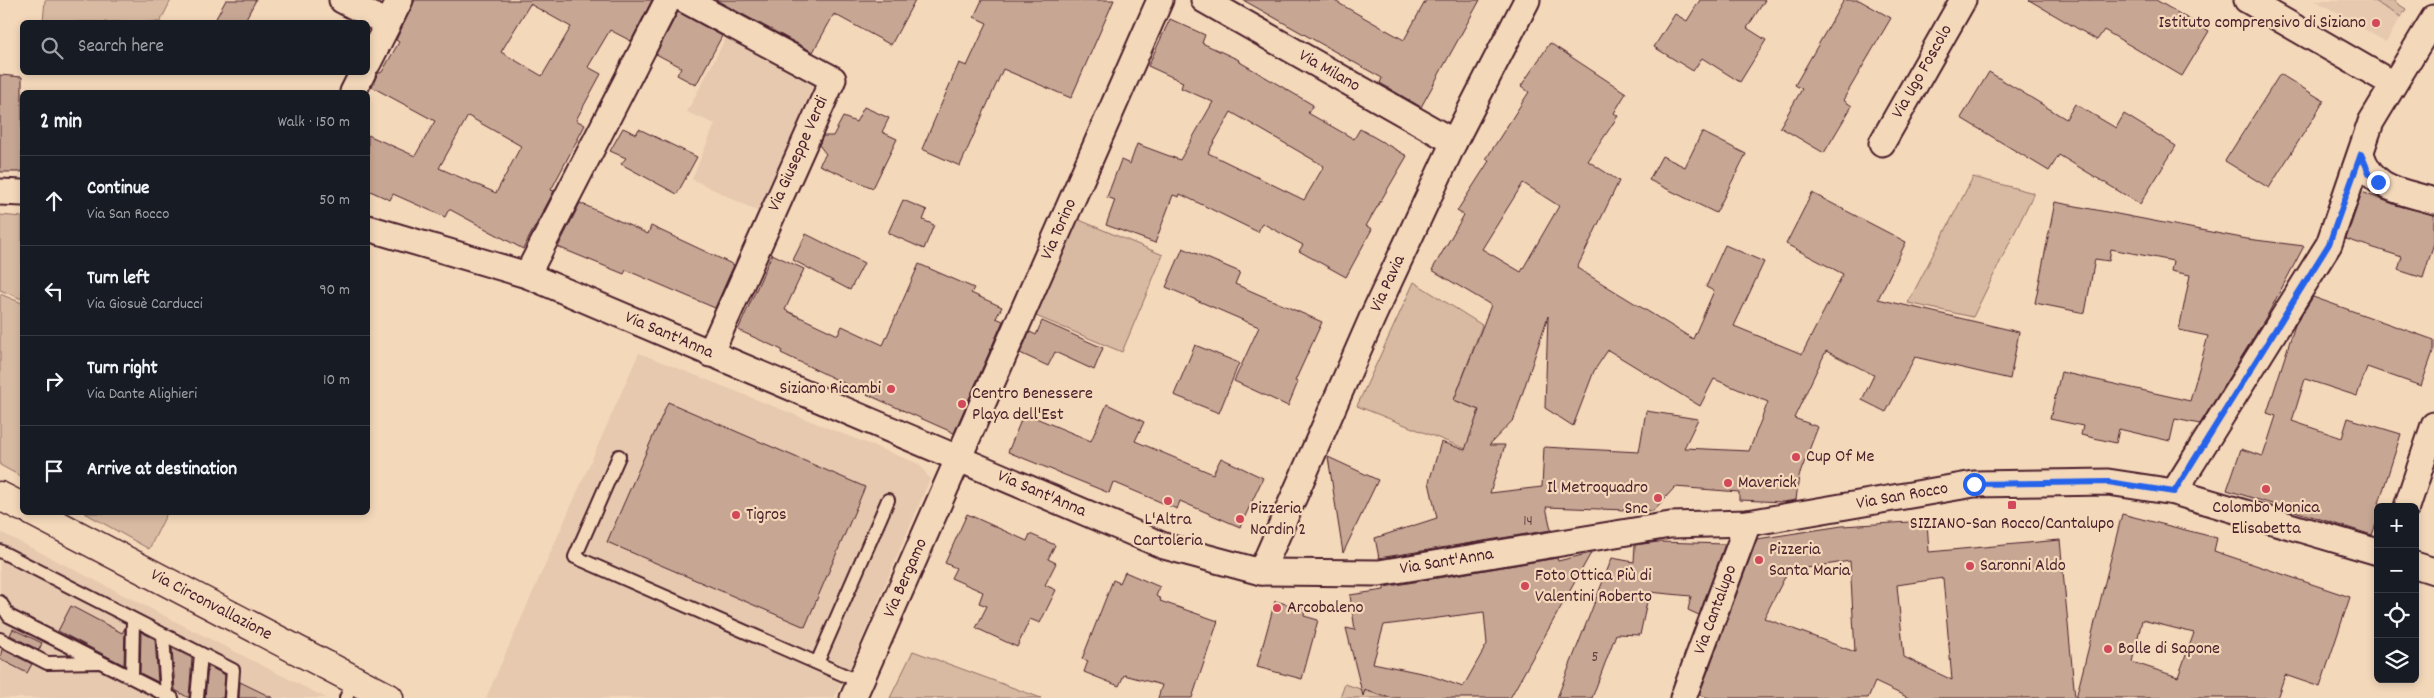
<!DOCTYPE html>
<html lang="en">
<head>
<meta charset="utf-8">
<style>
	body { margin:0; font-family:Dekko,sans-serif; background:#242831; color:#f1f3f6 }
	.controls { position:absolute; right:15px; bottom:15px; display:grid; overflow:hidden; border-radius:8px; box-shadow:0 2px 8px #0003 }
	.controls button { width:45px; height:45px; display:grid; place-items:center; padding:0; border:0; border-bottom:1px solid #363941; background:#171b24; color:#f1f3f6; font:25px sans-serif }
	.stop { position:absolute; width:15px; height:15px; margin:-11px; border:4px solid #2563eb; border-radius:50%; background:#fff }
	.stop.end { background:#2563eb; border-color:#fff; box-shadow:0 1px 5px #0008 }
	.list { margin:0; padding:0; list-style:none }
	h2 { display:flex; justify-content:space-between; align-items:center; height:65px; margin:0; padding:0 20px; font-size:21px }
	h2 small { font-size:16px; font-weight:400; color:#9ea1a6 }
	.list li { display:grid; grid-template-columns:32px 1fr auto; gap:15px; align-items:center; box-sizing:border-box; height:90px; padding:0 20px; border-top:1px solid #363941 }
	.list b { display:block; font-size:19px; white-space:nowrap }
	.list p { margin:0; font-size:16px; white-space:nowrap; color:#9ea1a6 }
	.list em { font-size:16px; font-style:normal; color:#9ea1a6 }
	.icon { flex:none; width:28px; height:28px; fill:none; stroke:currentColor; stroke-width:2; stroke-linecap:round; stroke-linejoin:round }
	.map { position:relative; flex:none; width:2434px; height:698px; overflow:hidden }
	.search { position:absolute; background:#171b24; box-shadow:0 2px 8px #0003; left:20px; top:20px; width:350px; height:55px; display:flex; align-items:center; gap:12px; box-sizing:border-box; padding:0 18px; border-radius:8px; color:#9ea1a6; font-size:19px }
	.panel { position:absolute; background:#171b24; box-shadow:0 2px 8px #0003; left:20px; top:90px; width:350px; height:425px; border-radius:8px }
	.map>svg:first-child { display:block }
</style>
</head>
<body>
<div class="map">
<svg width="2434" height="698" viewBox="0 0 2434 698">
	<rect width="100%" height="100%" fill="#f4d8ba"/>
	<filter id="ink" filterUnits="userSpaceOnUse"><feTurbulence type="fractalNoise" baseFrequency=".02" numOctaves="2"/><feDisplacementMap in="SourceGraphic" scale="10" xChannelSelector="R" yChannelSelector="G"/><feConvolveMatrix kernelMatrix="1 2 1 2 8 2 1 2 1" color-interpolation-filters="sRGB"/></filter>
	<g filter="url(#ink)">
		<!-- built -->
		<path fill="#e6c9af" d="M2315,0H2396L2395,2L2406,9L2386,42Z
			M728,34L816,79L759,212L692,179L715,124L687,112Z
			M639,353L919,464L930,479L848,672L834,698H486Z
			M0,532L326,698H0Z"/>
		<!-- green -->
		<path fill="#d8baa2" stroke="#916c66" d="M45,0H171L160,22H43Z
			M2372,0H2396L2395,2L2406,9L2401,17Z
			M1973,177L2034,193L1973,317L1908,303Z
			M0,215L22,217V299L0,290Z
			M1077,219L1163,255L1122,352L1036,316Z
			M1414,282L1482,325L1454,400L1479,410L1466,449L1357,406Z
			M0,294L22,303V477L0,465Z
			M85,513H167L149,549Z
			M913,651L1041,698H890Z
			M1345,684L1388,698H1340Z"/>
		<!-- building -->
		<path fill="#c7a794" stroke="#4a1f2b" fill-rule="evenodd" d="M226,0H256L244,22H214Z
			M415,0H652L631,41L610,30L588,67L601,74L576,120L585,125L551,190L554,191L523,249L449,209L445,217L393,194L390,200L368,190V135L415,156L435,121L372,87L377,74L382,72L399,42L396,40ZM530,4L571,27L542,76L501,52ZM468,116L521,146L496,193L439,168Z
			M716,0H915L891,45L834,14L813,52Z
			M982,0H1114L1071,98L1003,69L960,166L922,149L959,63L967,66L987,23L974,17Z
			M1243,0H1333L1404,40L1426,0H1480L1421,107L1380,83L1382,78Z
			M1700,0H1765L1747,28L1766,40L1740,82L1702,58L1693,71L1654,47L1675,14L1687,21Z
			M1844,0H1859L1891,18L1843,100L1852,106L1824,153L1780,127L1802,89L1795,85Z
			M2029,0H2156L2209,31L2182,76L2104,30L2097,40Z
			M678,12L722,36L696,85L677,75L681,67L656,54Z
			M1170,19L1205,35L1202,43L1239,60L1238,61L1313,105L1308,113L1354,139L1360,129L1407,156L1366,226L1372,229L1346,277L1299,251L1303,245L1262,223L1258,232L1180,194L1179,197L1173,195L1155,243L1106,225L1115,200L1107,197L1121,160L1130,164L1137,144L1180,160L1213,102L1181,88L1183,82L1148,66ZM1231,112L1324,166L1304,200L1208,153Z
			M1550,43L1626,93L1614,113L1618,116L1588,161L1619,181L1577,268L1693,339L1714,291L1706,287L1725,245L1764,262L1734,326L1802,354L1843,274L1786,244L1812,193L1906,242L1878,299L2019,332L2010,379L1915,357L1886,412L1862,400L1874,375L1826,351L1794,418L1818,427L1799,476L1796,500L1783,502L1739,500V492L1675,487L1653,511L1546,507L1551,530L1379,558L1375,538L1437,518L1429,482L1441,442L1465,450L1479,410L1454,400L1491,305L1432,270L1464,215L1457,211L1489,161L1486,159L1529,92L1521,86ZM1523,183L1559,206L1521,272L1482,249ZM1548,316L1545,408L1573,426L1594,371L1608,350L1700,406L1714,379L1768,402L1749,451L1684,448L1698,419L1646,411L1639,452L1544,447L1542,487L1490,493L1505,445H1489L1514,419Z
			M1989,72L2066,119L2075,104L2116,128L2124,114L2176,146L2140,204L2059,155L2049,171L1961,118Z
			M2280,74L2324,101L2269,188L2225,161Z
			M0,75L22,77V172H0Z
			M864,107L889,118L882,132L897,139L873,188L819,165L826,154L819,145L823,136H833L843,117L856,122Z
			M623,128L636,134L639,129L697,157L677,194L621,164L626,158L610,151Z
			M1702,132L1746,154L1716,213L1649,180L1662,156L1685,167Z
			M2362,192L2396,205L2434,215V243L2423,278L2398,270L2402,257L2346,239Z
			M903,200L927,210L923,220L934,225L924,249L888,233Z
			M2055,202L2247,239L2304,246L2268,314L2200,424L2175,419L2170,441L2119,429L2116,443L2081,435L2083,426L2050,419L2061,372L2190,401L2208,336L2179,330L2190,275L2171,271L2173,261L2111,249L2109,261L2095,259L2085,313L2035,303Z
			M580,203L648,234L651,226L734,265L715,308L626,270L624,274L558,247Z
			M806,234L864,263L850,290L793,260Z
			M1183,248L1240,272L1235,284L1322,322L1295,381L1298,382L1288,406L1234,381L1259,327L1166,287Z
			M772,254L804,269L785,310L838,335L842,326L883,345L919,264L974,288L971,293L1002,307L996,318L1003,321L954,433L873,397L781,353L782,350L738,330Z
			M2313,297L2434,340V349L2421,386L2367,367L2357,396L2305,379L2292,421L2342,438L2348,418L2401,434L2379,503L2383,504L2382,507H2378V519L2372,535L2227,490L2241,449L2263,456L2276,416L2267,413L2295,325Z
			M1042,321L1103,348L1094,370L1055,352L1048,366L1020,353L1030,332L1036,335Z
			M1195,345L1239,363L1219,413L1174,395Z
			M668,402L865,487L805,627L607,542Z
			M1107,404L1144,422L1135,441L1213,474L1221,458L1263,478L1240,527L1180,501L1177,509L1113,482L1109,493L1008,452L1024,413L1091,441Z
			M1328,457L1378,480L1343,553Z
			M967,514L1027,541L1030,534L1055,545L1048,559L1056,563L1045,585L1056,590L1040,623L1030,619L1017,647L976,628L987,606L979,603L983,592L951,578L956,568L945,563Z
			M2122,514L2217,538L2214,551L2350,597L2320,687L2285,675L2277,698H2076ZM2142,620L2194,633L2178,677L2132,662Z
			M1927,521L1929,552L2060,540L2075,698H1909L1875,682L1868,698H1710L1699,695L1757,539L1842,526ZM1850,561L1855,652L1764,618L1788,571ZM1943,578L1952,680L1904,657L1897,585Z
			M1658,542L1725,544L1699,615L1688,610L1691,596L1649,592L1640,635L1616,634L1592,698H1557L1612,558L1634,562L1635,545Z
			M1591,553L1510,698H1391L1365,690L1363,696L1346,628L1355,630L1350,595L1384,590V587L1557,558L1558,561ZM1484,612L1487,644L1463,687L1426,674L1373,663L1384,625Z
			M1125,572L1160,587L1156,596L1161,599L1160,601L1218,621L1192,698H1158L1162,685L1124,675L1119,686L1084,672L1088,661L1082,659L1113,580L1120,583Z
			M1275,601L1305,609L1304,616L1318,620L1302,679L1257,667Z
			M71,606L122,633L125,628L124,665L58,631Z
			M13,629L42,643L39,650L10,635Z
			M141,632L155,639L158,682L140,673Z
			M172,648L192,658L189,698L175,690Z
			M2,649L32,664L27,673L0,659Z
			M208,666L225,675L223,698H205Z
			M240,682L273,698H239Z"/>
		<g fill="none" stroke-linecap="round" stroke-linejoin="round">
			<!-- lane casing -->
			<g stroke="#4a1f2b" stroke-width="16">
				<path id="lane" d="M619,456L575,557L860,682
					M0,551L233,670L231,698
					M0,602L9,616L172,698
					M163,635L167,695
					M0,639L47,663L99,662
					M817,663L888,500
					M132,677L133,620
					M197,698L201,654
					M346,698L354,680"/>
			</g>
			<!-- street casing -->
			<g stroke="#4a1f2b" stroke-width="29">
				<g id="street">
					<path d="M342,0L387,23"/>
					<path d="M685,0L833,79L710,354"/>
					<path id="s1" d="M1204,0L1454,142"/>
					<path d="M2247,0L2393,84"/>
					<path d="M368,63L400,0"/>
					<path d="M353,92L363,72"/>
					<path id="s2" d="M1882,143L1963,0"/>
					<path d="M2361,154C2372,190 2402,191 2434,201"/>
					<path d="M0,192L22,193"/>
					<path id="s3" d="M368,228L527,275L1164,546L1261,572L1379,573L1670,525L1748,523L1974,484L2108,482L2174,492L2378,552"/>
					<path d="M527,275L668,0"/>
					<path d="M2174,492L2329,244L2371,122L2434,18"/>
					<path d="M2407,507L2434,425"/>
					<path d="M2415,565L2434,571"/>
					<path id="s4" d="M1261,572L1373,316L1454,142L1527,0"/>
					<path id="s5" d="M853,698L1160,0"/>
					<path id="s6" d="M1683,698L1748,523"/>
				</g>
			</g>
			<!-- primary casing -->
			<g stroke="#4a1f2b" stroke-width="31">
				<g id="primary">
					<path d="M0,496L22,507"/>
					<path id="s7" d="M33,512L389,698"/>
				</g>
			</g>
			<!-- lane -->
			<use href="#lane" stroke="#f4d8ba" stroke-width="12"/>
			<!-- street -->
			<use href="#street" stroke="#f4d8ba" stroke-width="25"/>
			<!-- primary -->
			<use href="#primary" stroke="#f4d8ba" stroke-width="28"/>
		</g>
	</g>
	<g fill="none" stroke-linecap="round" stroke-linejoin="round" filter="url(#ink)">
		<!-- route -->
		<path stroke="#2563eb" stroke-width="6" d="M1974,484L2108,482L2174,492L2329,244L2361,154L2370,175L2378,182"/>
	</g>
	<!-- markers -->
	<g fill="#d1495b" stroke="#f4d8ba" stroke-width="2">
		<circle cx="2376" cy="23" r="5"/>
		<circle cx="891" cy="389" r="5"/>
		<circle cx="962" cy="404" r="5"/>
		<circle cx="1796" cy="457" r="5"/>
		<circle cx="1728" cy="483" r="5"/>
		<circle cx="2266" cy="489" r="5"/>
		<circle cx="1658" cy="498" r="5"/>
		<circle cx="1168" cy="501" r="5"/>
		<rect x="2007" y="500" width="10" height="10" rx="2.5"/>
		<circle cx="736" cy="515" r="5"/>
		<circle cx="1240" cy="519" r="5"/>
		<circle cx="1759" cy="560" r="5"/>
		<circle cx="1970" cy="566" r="5"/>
		<circle cx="1525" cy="586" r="5"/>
		<circle cx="1277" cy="608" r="5"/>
		<circle cx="2108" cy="649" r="5"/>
	</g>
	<g text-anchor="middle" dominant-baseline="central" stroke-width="4.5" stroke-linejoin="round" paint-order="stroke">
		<!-- number labels -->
		<g font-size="15" fill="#694145">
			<text x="1528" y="522">14</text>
			<text x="1595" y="658">5</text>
		</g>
		<!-- poi labels -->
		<g font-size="18" fill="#4a1f2b" stroke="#f4d8ba" text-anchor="start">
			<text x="2366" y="23" text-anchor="end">Istituto comprensivo di Siziano</text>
			<text x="881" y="389" text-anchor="end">Siziano Ricambi</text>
			<text x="972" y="394">Centro Benessere<tspan x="972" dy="21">Playa dell'Est</tspan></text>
			<text x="1806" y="457">Cup Of Me</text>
			<text x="1738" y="483">Maverick</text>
			<text x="1648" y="488" text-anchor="end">Il Metroquadro<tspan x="1648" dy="21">Snc</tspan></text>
			<text x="2266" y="508" text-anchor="middle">Colombo Monica<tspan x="2266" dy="21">Elisabetta</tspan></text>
			<text x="1250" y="509">Pizzeria<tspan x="1250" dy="21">Nardin 2</tspan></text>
			<text x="746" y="515">Tigros</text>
			<text x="1168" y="520" text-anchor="middle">L'Altra<tspan x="1168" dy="21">Cartoleria</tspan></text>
			<text x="2012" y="524" text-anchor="middle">SIZIANO-San Rocco/Cantalupo</text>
			<text x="1769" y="550">Pizzeria<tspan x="1769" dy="21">Santa Maria</tspan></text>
			<text x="1980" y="566">Saronni Aldo</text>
			<text x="1535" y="576">Foto Ottica Più di<tspan x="1535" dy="21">Valentini Roberto</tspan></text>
			<text x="1287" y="608">Arcobaleno</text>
			<text x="2118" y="649">Bolle di Sapone</text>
		</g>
		<!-- street labels -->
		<g font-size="18" fill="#4a1f2b" stroke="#f4d8ba">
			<text stroke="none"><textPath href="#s1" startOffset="144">Via Milano</textPath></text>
			<text stroke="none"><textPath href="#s2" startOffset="82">Via Ugo Foscolo</textPath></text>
			<text transform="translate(799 154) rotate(-66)">Via Giuseppe Verdi</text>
			<text stroke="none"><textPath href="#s5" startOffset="512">Via Torino</textPath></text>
			<text stroke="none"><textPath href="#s4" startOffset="315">Via Pavia</textPath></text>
			<text stroke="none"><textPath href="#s3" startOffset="320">Via Sant'Anna</textPath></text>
			<text stroke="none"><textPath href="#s3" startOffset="725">Via Sant'Anna</textPath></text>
			<text stroke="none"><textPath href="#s3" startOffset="1606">Via San Rocco</textPath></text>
			<text stroke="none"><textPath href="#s3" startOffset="1145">Via Sant'Anna</textPath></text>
			<text stroke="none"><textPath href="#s5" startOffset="131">Via Bergamo</textPath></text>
			<text stroke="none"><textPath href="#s7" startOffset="201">Via Circonvallazione</textPath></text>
			<text stroke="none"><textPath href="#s6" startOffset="94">Via Cantalupo</textPath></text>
		</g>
	</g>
</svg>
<div class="controls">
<button>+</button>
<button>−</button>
<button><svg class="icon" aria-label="locate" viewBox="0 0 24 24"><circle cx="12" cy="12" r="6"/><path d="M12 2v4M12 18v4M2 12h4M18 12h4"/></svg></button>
<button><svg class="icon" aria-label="layers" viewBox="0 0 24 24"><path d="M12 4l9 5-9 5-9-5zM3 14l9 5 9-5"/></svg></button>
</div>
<div class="stop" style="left:1974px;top:484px"></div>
<div class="stop end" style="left:2378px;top:182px"></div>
<div class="search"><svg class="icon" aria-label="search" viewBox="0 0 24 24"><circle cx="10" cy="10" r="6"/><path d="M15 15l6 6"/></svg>Search here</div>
<section class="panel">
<h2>2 min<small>Walk · 150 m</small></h2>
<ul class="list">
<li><svg class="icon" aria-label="ahead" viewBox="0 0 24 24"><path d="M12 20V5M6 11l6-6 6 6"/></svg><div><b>Continue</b><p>Via San Rocco</p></div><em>50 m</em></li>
<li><svg class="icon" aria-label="left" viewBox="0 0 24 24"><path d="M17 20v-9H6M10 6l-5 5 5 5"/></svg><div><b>Turn left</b><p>Via Giosuè Carducci</p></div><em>90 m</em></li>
<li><svg class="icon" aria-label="right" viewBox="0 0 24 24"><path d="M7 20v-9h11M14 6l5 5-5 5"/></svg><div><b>Turn right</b><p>Via Dante Alighieri</p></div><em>10 m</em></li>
<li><svg class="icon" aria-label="arrive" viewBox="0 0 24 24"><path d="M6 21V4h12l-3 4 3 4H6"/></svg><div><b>Arrive at destination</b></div></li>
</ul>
</section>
</div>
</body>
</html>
